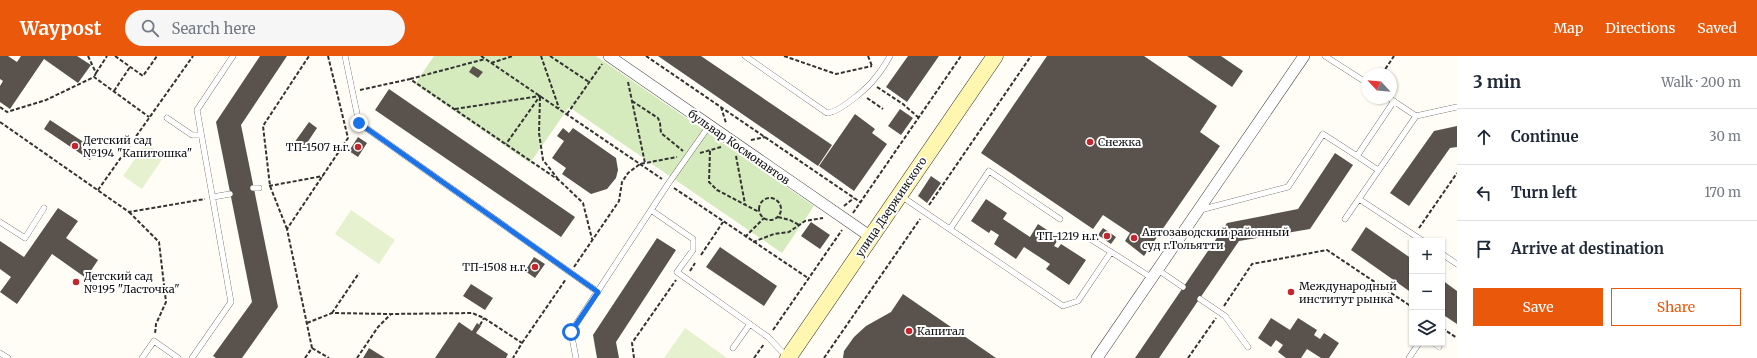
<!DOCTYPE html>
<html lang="en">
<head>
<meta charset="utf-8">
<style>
	body { margin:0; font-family:Merriweather,serif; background:#f6f6f7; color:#1f2937 }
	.controls { position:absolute; right:12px; bottom:12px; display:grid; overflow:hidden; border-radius:0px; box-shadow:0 1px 3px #0004 }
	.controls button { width:36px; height:36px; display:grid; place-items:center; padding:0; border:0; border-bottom:1px solid #e0e1e3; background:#fff; color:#1f2937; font:20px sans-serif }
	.compass { position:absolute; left:1361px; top:12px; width:36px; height:36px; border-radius:50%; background:#fff; box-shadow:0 1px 3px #0004; rotate:296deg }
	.stop { position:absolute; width:12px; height:12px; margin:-9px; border:3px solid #1a73e8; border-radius:50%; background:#fff }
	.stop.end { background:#1a73e8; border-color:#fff; box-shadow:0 1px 4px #0008 }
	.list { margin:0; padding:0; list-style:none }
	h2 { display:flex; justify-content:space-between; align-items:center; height:52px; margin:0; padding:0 16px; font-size:17px }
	h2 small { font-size:13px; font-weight:400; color:#747a83 }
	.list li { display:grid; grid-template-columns:26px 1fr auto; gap:12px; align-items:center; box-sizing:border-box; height:56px; padding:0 16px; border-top:1px solid #e0e1e3 }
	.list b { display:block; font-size:15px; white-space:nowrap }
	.list em { font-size:13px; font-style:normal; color:#747a83 }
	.actions { display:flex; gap:8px; padding:12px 16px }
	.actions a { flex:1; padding:9px 0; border:1px solid #ea580c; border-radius:0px; text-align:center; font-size:14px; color:#ea580c }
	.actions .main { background:#ea580c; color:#fff }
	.icon { flex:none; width:22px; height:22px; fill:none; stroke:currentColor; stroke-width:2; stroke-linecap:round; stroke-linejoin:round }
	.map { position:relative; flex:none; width:1457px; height:302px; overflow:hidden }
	header { display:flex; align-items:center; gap:24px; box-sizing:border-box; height:56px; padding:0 20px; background:#ea580c; color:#fff }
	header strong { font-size:19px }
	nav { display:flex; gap:22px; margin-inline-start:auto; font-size:14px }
	.search { width:280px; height:36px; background:#f6f6f7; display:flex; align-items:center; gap:10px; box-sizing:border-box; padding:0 14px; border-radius:22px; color:#747a83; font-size:15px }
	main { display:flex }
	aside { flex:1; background:#fff }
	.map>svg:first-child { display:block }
</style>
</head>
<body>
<header>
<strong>Waypost</strong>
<div class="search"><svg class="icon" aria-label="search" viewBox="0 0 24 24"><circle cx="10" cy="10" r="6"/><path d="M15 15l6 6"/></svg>Search here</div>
<nav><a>Map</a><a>Directions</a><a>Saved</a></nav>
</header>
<main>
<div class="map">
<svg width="1457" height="302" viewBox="0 0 1457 302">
	<rect width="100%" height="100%" fill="#fffdf5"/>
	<!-- green -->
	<path fill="#d5ebbd" d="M434,0H596L814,150L782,197L569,51L530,107L415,28Z"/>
	<!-- pitch -->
	<path fill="#e6f2cf" d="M146,87L165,99L142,133L123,120Z
		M351,154L395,184L379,208L335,178Z
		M685,272L727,302H664Z"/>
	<!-- building -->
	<path fill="#5a524d" d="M0,0H8L17,6L21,0H77L91,9L78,27L44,3L10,53L0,46V30L3,25L0,23Z
		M260,0H287L241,69L278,251L242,302H216L213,300L252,246L216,66Z
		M658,0H701L832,89L818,110Z
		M908,0H939L907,46L886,31Z
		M1047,0H1144L1217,50L1200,76L1220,90L1144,200L1125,185L1130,177L1103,159L1093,173L981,97Z
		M1187,0H1221L1243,15L1232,31Z
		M473,10L483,16L478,22L469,16Z
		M389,33L575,161L561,181L375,54Z
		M900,53L913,62L901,79L888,70Z
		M855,58L875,73L872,77L887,88L854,135L819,110Z
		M50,64L85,87L82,91L94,98L90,104L44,73Z
		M309,66L317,72L303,93L294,87Z
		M1457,70V91L1450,92L1409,150L1390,137L1434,75Z
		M563,72L569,77L573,72L616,102L618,114L616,122L607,133L591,138L562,118L566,112L552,102L564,85L557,80Z
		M358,81L367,87L358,101L349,95Z
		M1335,97L1353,109L1310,173L1239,185L1159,302H1135L1227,167L1298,153Z
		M931,120L941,127L927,147L918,140Z
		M986,143L1007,157L1003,163L1030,181L1038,168L1059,182L1054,190L1058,192L1061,188L1086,204L1069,229L1046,213L1050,208L1024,191L1016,203L994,188L999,179L991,174L989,177L971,165Z
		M58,152L78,165L66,182L98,204L86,222L52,198L17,248L0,236L11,221L0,213V185L24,201Z
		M811,166L830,179L820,193L801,180Z
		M1366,171L1412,203V237L1351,194Z
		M1103,172L1116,181L1111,188L1098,179Z
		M657,182L676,194L616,286L619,302H597L593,279Z
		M720,191L777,230L764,250L706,211Z
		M534,201L545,208L535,222L525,215Z
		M1442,224L1457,235V268L1442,258Z
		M471,228L493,242L485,254L463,240Z
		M903,238L996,302H843L844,295L854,281L866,270L891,256Z
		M1271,262L1290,274L1298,262L1317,274L1314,279L1320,283L1324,277L1339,287L1329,302H1321L1307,293L1301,302H1286L1278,296L1283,289L1276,284L1271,291L1258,282Z
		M459,266L472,275L477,267L481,270L476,277L508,298L506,302H435Z
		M369,292L385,302H363Z"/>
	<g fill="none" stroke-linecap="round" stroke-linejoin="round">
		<!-- lane casing -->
		<g stroke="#444" stroke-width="6">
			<path id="lane" d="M345,0L359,67L598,236
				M745,0L827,57C840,56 868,32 876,21C882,14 886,7 890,0
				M1325,0L1367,27
				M1389,42L1416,60
				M167,62L192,79H201
				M1357,100L1378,114
				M253,132H259
				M901,140L1063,250L1078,245L1111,196L1152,222
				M213,141L230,138
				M1359,143L1423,185
				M651,154L693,183V194L677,216L768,281L787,301
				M1200,154L1288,131L1323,78L1357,100L1394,45
				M1345,163L1416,60L1457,51
				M0,166L25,182L44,152
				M950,173L989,115L1060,163
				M1084,179L1111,196
				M1442,198L1457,208
				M1158,214L1183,231
				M1200,243L1225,260L1248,291
				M1434,287L1439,291
				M733,292L750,268
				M0,297L8,302
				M142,302L154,285L178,302
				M192,302L231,246L197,54L233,0
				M576,302L571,276L668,128L709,70
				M1409,302L1419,287"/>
		</g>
		<!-- street casing -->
		<g stroke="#444" stroke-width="12">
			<path id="street" d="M609,0L871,181
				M1097,302L1304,0"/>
		</g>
		<!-- secondary casing -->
		<g stroke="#333" stroke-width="17">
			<path id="secondary" d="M788,302L995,0"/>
		</g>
		<!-- path -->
		<path stroke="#333" stroke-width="2" stroke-dasharray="4 2" stroke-linecap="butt" d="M88,0L96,17L94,21
			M115,0L143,20L157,0
			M481,0L662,123
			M541,0L559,52
			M550,0L589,26
			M646,0L860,146
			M784,0L836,18L872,10
			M868,0L872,10
			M491,7L513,0
			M96,17L107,0
			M1382,18L1394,0
			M410,23L485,3
			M628,26L645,107
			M877,31L903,48L919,62
			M360,34L410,23L560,125L583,147L592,183
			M114,35L130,11
			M540,41L539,77L543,104L558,123
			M867,42L883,53
			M632,45L658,62L660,67L661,77L683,95
			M0,51L7,56L46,44L94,21L149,61
			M721,51L726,67
			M455,53L540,40L506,88
			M567,58L602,8
			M0,66L129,156L205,143
			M751,84L765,81
			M710,95L709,126L717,134L759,156
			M700,97L721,91
			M736,100L745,148
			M269,130L323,120
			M674,132L808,222
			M98,134L193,0
			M759 153a11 11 0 1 1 22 0a11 11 0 1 1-22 0Z
			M929,149L1031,0
			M844,150L854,142
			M129,156L159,186L166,246L156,268L155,278
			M853,157L961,0
			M778,161L790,164L799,169
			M1419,172L1457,117
			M287,173L270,130L263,70L309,0
			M745,181L764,162
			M753,186L774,178L789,176L805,165L823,162
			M701,199L723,166
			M574,211L619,145L622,126L628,117L640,108L677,101
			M690,215L695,207
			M1224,250L1252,208L1327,194L1412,251
			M332,257L359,217
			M307,267L332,257L390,258
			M480,269L484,262
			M1442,272L1457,282
			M773,274L842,174
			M522,287L566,223
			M312,292L329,302
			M305,302L312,292L287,173L348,82L328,0
			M357,302L378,271L391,258L472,257L484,262L522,287L513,302
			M634,302L632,287L676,224
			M754,302L764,288
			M824,302L920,163
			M1188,302L1216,262"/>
		<!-- lane -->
		<use href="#lane" stroke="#fff" stroke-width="5.5"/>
		<!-- street -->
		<use href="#street" stroke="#fff" stroke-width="11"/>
		<!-- secondary -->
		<use href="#secondary" stroke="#fff6b0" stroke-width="16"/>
	</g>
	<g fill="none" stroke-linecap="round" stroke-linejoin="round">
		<!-- route -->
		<path stroke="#1a73e8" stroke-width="5" d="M359,67L598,236L571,276"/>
	</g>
	<!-- markers -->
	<g fill="#c4262e" stroke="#fff" stroke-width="1.5">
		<circle cx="1090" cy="86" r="4"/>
		<circle cx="75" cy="90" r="4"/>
		<circle cx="358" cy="91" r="4"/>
		<circle cx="1107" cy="180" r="4"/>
		<circle cx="1134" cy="182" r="4"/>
		<circle cx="535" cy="211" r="4"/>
		<circle cx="76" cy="226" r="4"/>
		<circle cx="1291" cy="236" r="4"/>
		<circle cx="909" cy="275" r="4"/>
	</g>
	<g text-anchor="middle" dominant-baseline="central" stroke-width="4" stroke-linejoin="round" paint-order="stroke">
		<!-- poi labels -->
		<g font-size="11" fill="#111" stroke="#fff" text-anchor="start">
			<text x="83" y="84">Детский сад<tspan x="83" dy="13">№194 "Капитошка"</tspan></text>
			<text x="1098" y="86">Снежка</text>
			<text x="350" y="91" text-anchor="end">ТП-1507 н.г.</text>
			<text x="1142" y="176">Автозаводский районный<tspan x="1142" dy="13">суд г.Тольятти</tspan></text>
			<text x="1099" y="180" text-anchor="end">ТП-1219 н.г.</text>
			<text x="527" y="211" text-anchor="end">ТП-1508 н.г.</text>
			<text x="84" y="220">Детский сад<tspan x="84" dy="13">№195 "Ласточка"</tspan></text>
			<text x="1299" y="230">Международный<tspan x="1299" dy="13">институт рынка</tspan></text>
			<text x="917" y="275">Капитал</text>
		</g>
		<!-- street labels -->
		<g font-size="11" fill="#111" stroke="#fff">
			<text transform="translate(739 91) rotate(35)">бульвар Космонавтов</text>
			<text transform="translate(891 151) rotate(-56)">улица Дзержинского</text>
		</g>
	</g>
</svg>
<div class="controls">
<button>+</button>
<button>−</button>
<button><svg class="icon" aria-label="layers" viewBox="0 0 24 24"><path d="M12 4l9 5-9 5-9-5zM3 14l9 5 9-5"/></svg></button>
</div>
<svg class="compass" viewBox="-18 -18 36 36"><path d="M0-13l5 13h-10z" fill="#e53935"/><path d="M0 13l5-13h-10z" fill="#747a83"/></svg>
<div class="stop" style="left:571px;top:276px"></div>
<div class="stop end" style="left:359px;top:67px"></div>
</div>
<aside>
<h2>3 min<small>Walk · 200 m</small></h2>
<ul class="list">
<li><svg class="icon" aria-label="ahead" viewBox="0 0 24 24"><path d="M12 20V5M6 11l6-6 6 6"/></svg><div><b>Continue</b></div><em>30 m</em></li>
<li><svg class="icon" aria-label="left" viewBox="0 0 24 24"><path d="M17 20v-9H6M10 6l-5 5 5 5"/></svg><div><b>Turn left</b></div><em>170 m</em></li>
<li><svg class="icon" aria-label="arrive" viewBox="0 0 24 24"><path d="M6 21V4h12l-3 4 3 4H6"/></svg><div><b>Arrive at destination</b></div></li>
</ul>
<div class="actions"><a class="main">Save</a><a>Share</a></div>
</aside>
</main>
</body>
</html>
